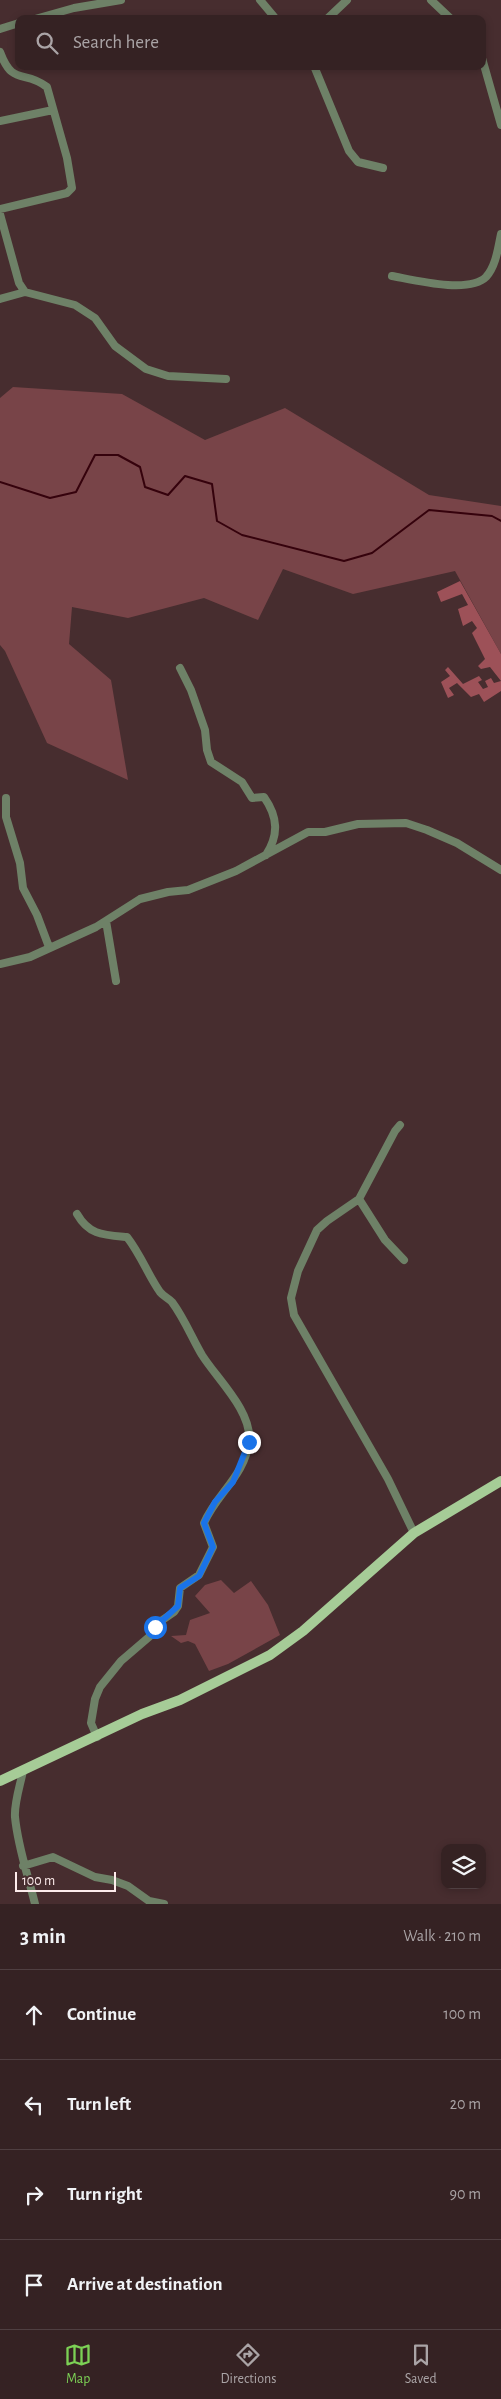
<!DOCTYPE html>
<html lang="en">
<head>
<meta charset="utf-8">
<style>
	body { margin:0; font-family:"Alegreya Sans",sans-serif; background:#402f30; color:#f1f3f6 }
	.controls { position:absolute; right:15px; bottom:15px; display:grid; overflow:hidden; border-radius:10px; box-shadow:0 2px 8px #0003 }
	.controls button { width:45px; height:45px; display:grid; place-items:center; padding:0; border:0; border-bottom:1px solid #4f3f41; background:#352223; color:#f1f3f6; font:25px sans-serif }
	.scale { position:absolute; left:15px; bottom:12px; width:101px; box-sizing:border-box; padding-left:5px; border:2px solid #fdecec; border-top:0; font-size:14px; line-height:18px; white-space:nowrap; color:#fdecec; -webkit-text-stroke:4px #472d2f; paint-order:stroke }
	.stop { position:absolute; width:15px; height:15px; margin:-11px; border:4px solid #1a73e8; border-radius:50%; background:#fff }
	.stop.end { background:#1a73e8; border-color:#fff; box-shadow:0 1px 5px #0008 }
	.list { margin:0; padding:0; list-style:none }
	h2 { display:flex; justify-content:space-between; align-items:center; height:65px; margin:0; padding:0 20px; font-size:21px }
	h2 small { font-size:16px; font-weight:400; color:#aaa4a6 }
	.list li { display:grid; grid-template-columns:32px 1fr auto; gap:15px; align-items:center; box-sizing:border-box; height:90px; padding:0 20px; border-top:1px solid #4f3f41 }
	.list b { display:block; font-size:19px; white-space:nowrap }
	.list em { font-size:16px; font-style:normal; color:#aaa4a6 }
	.icon { flex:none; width:28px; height:28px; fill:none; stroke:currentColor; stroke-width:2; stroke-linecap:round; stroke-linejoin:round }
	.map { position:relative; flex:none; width:501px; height:1904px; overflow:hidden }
	.search { position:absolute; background:#352223; box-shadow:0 2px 8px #0003; left:15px; right:15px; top:15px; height:55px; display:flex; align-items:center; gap:12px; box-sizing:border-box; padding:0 18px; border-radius:10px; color:#aaa4a6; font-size:19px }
	.sheet { height:425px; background:#352223 }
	nav { display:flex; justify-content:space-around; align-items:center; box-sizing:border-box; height:70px; border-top:1px solid #4f3f41; background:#352223; font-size:14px; color:#aaa4a6 }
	nav a { display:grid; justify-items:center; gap:2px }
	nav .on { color:#7cd155 }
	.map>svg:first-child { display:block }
</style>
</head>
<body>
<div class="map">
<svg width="501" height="1904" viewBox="0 0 501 1904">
	<rect width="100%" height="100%" fill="#472d2f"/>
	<!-- green -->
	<path fill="#784448" d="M13,387L122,394L205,440L285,408L429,495L501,506V654L455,571L353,594L283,569L258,620L204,598L128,618L72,607L69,644L111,680L128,780L47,743L5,651L0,645V398Z
		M221,1580L234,1593L251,1581L268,1605L280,1635L228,1664L209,1671L195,1644L188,1641L181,1643L171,1636L186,1635L190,1620L210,1613L195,1596L205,1585Z"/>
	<!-- forest -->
	<path fill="#9d5158" d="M460,581L501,654V691L484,702L479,694L471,697L457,683L449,688L454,695L448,698L441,682L450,676L445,670L448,667L463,684L479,676L482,680L478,682L483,689L488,687L485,681L491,678L494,683L501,681L490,667L481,669L478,666L485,659L472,633L477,628L472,621L463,626L458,609L468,605L462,594L441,602L437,592Z"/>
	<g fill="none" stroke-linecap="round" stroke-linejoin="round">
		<!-- stream -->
		<path stroke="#35020c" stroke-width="2" d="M0,482L50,498L76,492L95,455H118L140,467L145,487L168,495L185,476L212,484L217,521L242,535L344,561L372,553L429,510L492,516L501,521"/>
		<!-- minor -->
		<path stroke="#6e8167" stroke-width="8" d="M260,0L276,19
			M431,0L451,19
			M35,19L74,8L121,0
			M327,19L347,0
			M0,29L19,23
			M0,52C13,87 24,69 47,87L67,158L72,188L67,193L0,209
			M482,58L501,125
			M314,66L349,151L358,162L383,168
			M0,121L53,110
			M0,214L19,283L25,292
			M392,276C414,280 469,294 486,277C496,266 498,248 501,234
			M0,299L25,292L75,305L95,318L115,346L146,369L168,376L226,379
			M180,668L191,690L205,730L207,750L211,762L242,782L252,798L264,797C278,817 279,835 266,855
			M6,798V817L20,863L23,888L37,915L49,947
			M106,921L116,981
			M0,964L30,957L96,927L140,899L168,892L188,890L236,871L308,832H325L358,824L406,823L427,830L457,843L501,870
			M400,1125L395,1131L359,1199L327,1221L317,1230L298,1271L291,1298L294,1315L388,1479L414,1533
			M359,1199L385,1240L404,1260
			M77,1214C89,1235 103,1235 127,1237C141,1255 148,1275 160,1292C163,1296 168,1298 172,1302C184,1318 192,1338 202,1355C217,1379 252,1411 249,1441C245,1476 217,1493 204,1523L213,1547L199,1575L180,1588L178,1606L174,1612L161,1621L149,1637L121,1661L100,1687L95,1699L91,1723L97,1737
			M23,1771C20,1786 14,1803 15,1817C18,1848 28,1875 35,1904
			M23,1866L53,1857L95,1877L112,1880L128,1886L149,1901L164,1904"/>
		<!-- major -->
		<path stroke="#a6cc97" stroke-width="10" d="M0,1781L142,1714L180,1700L270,1655L303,1631L414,1533L501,1481"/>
	</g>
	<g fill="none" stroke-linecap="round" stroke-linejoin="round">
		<!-- route -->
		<path stroke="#1a73e8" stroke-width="6" d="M155,1627L178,1606L180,1588L199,1576L213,1547L204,1523L215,1502L233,1482L249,1442"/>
	</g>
</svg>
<div class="controls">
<button><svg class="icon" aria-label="layers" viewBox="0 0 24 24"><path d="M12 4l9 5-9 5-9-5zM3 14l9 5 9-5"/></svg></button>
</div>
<div class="scale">100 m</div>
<div class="stop" style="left:155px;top:1627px"></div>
<div class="stop end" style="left:249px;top:1442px"></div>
<div class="search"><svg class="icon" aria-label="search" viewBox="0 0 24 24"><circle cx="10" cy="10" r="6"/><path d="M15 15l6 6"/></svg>Search here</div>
</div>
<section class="sheet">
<h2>3 min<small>Walk · 210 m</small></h2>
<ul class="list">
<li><svg class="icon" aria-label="ahead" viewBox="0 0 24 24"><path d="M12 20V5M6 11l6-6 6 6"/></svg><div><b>Continue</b></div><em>100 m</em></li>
<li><svg class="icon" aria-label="left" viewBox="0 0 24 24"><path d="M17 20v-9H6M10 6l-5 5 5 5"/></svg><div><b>Turn left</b></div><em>20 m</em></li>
<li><svg class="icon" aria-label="right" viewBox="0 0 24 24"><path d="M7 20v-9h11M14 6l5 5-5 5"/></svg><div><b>Turn right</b></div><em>90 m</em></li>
<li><svg class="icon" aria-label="arrive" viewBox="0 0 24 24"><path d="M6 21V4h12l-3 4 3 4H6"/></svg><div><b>Arrive at destination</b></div></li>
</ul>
</section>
<nav>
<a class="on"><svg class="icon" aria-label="map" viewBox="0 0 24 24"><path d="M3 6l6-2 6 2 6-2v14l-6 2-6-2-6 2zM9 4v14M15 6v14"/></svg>Map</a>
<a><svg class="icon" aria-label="directions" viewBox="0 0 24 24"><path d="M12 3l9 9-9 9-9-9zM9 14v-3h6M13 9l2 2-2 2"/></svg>Directions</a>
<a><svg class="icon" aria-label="saved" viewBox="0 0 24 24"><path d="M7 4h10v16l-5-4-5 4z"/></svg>Saved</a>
</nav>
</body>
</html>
